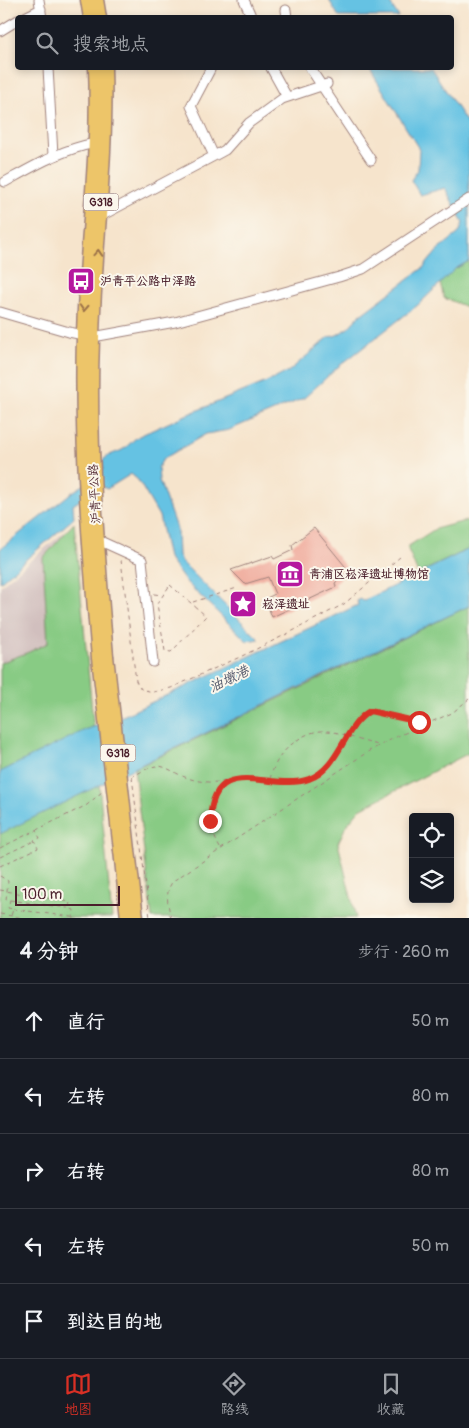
<!DOCTYPE html>
<html lang="zh">
<head>
<meta charset="utf-8">
<style>
	body { margin:0; font-family:Pangolin,"LXGW WenKai TC",sans-serif; background:#20242c; color:#f1f3f6 }
	.controls { position:absolute; right:15px; bottom:15px; display:grid; overflow:hidden; border-radius:5px; box-shadow:0 2px 8px #0003 }
	.controls button { width:45px; height:45px; display:grid; place-items:center; padding:0; border:0; border-bottom:1px solid #363941; background:#171b24; color:#f1f3f6; font:25px sans-serif }
	.scale { position:absolute; left:15px; bottom:12px; width:105px; box-sizing:border-box; padding-left:5px; border:2px solid #4a1f2b; border-top:0; font-size:14px; line-height:18px; white-space:nowrap; color:#4a1f2b; -webkit-text-stroke:4px #fbf7ec; paint-order:stroke }
	.stop { position:absolute; width:15px; height:15px; margin:-11px; border:4px solid #d93025; border-radius:50%; background:#fff }
	.stop.end { background:#d93025; border-color:#fff; box-shadow:0 1px 5px #0008 }
	.list { margin:0; padding:0; list-style:none }
	h2 { display:flex; justify-content:space-between; align-items:center; height:65px; margin:0; padding:0 20px; font-size:21px }
	h2 small { font-size:16px; font-weight:400; color:#9ea1a6 }
	.list li { display:grid; grid-template-columns:32px 1fr auto; gap:15px; align-items:center; box-sizing:border-box; height:75px; padding:0 20px; border-top:1px solid #363941 }
	.list b { display:block; font-size:19px; white-space:nowrap }
	.list em { font-size:16px; font-style:normal; color:#9ea1a6 }
	.icon { flex:none; width:28px; height:28px; fill:none; stroke:currentColor; stroke-width:2; stroke-linecap:round; stroke-linejoin:round }
	.map { position:relative; flex:none; width:469px; height:918px; overflow:hidden }
	.search { position:absolute; background:#171b24; box-shadow:0 2px 8px #0003; left:15px; right:15px; top:15px; height:55px; display:flex; align-items:center; gap:12px; box-sizing:border-box; padding:0 18px; border-radius:5px; color:#9ea1a6; font-size:19px }
	.sheet { height:440px; background:#171b24 }
	nav { display:flex; justify-content:space-around; align-items:center; box-sizing:border-box; height:70px; border-top:1px solid #363941; background:#171b24; font-size:14px; color:#9ea1a6 }
	nav a { display:grid; justify-items:center; gap:2px }
	nav .on { color:#d93025 }
	.map>svg:first-child { display:block }
</style>
</head>
<body>
<div class="map">
<svg width="469" height="918" viewBox="0 0 469 918">
	<rect width="100%" height="100%" fill="#fbf7ec"/>
	<filter id="ink" filterUnits="userSpaceOnUse"><feTurbulence type="fractalNoise" baseFrequency=".02" numOctaves="2"/><feDisplacementMap in="SourceGraphic" scale="10" xChannelSelector="R" yChannelSelector="G"/><feConvolveMatrix kernelMatrix="1 2 1 2 8 2 1 2 1" color-interpolation-filters="sRGB"/></filter>
	<filter id="wash" filterUnits="userSpaceOnUse"><feTurbulence type="fractalNoise" baseFrequency=".0096" numOctaves="4" result="noise"/><feDisplacementMap in="SourceGraphic" scale="20" xChannelSelector="R" yChannelSelector="G"/><feGaussianBlur stdDeviation="1.12" result="paint"/><feColorMatrix in="noise" values="0 0 0 0 0 0 0 0 0 0 0 0 0 0 0 0 0 1.4 0 .05"/><feComposite in="paint" operator="in"/></filter>
	<g filter="url(#wash)">
		<rect width="100%" height="100%" fill="#f6e4cc"/>
		<!-- industrial -->
		<path fill="#d1bfbe" d="M69,528L75,650L0,772V586Z"/>
		<!-- green -->
		<path fill="#88cb84" stroke="#697558" d="M469,261V308L444,298L440,283L455,269Z
			M469,520V549L418,574L407,547L435,529Z
			M74,523L112,918H0V663L29,652L48,643L43,558Z
			M469,606V753L360,809L346,826L338,843L356,918H152L134,769Z"/>
		<!-- water -->
		<path fill="#65c2e3" stroke="#587087" d="M329,0H388L399,17H339Z
			M369,68H431L469,126V261L455,269L418,305L338,367L304,398L229,430L206,434L163,459L158,468L159,480L177,531L178,555L180,560L259,639L247,641L185,581L168,558L159,516L138,480L131,474L107,489L101,486L73,505L74,518L0,582V549L71,493L101,474L103,469V460C111,453 114,454 122,450C128,447 132,440 139,436L186,415L274,379L289,371L329,337L337,335L348,328L359,316L423,268L439,249L459,233L463,223L445,188L420,195L411,180L418,170L419,149Z
			M469,549V606L314,680L0,834V772L85,730L125,715L358,605L357,601L361,599L363,601Z"/>
		<g id="blocks">
			<!-- building -->
			<path fill="#efa293" d="M314,528L349,571L335,583L336,587L272,617L265,599L275,594L268,577L245,584L231,570L272,556L274,559L293,550L292,545Z"/>
		</g>
	</g>
	<g filter="url(#ink)">
		<use href="#blocks" fill-opacity="0" stroke="#a0827c" stroke-width="1"/>
		<g fill="none" stroke-linecap="round" stroke-linejoin="round">
			<!-- minor casing -->
			<g stroke="#a0827c" stroke-width="11">
				<path id="minor" d="M39,0L42,18
					M244,0L252,18
					M286,10L287,18
					M23,18L41,9
					M0,31L18,20
					M48,68L53,155
					M271,68L287,97
					M310,68L371,160
					M214,156L225,150L249,123L282,99L327,84
					M5,182C34,166 62,149 96,143
					M101,216L214,156L191,106L210,70L209,68
					M0,312L69,332L93,337L175,322L339,277L363,269L469,199
					M98,540L142,560L153,662"/>
			</g>
			<!-- highway casing -->
			<g stroke="#a0827c" stroke-width="15">
				<path id="highway" d="M87,0L90,18
					M97,0L100,18
					M95,68C99,158 85,246 83,336C80,444 89,551 98,658
					M105,68C108,158 95,248 93,339C89,445 98,550 107,656
					M120,850L127,918
					M129,850L137,918"/>
			</g>
			<!-- path -->
			<path stroke="#a0827c" stroke-width="1" stroke-dasharray="4 4" stroke-linecap="butt" d="M121,560L136,681L141,689L153,692L171,688L240,657L289,633L344,604L400,557
				M170,585L206,616L171,652L165,651L157,604Z
				M154,594L162,595
				M193,602L237,588
				M131,777C138,774 148,767 156,766C165,765 176,774 185,777C200,783 215,783 231,781
				M132,777L150,918
				M270,779C274,764 280,754 292,744C325,717 344,739 379,745
				M0,848L87,805L103,791
				M220,848C212,833 207,818 213,801C226,760 280,790 310,778C333,770 346,739 359,720L363,715L370,711L428,724
				M0,857L34,841
				M0,866L38,848L34,840L40,838L36,831
				M0,876L8,881L6,900H10L8,908L13,909L11,916
				M0,890L70,902L69,908L74,910L73,918H76
				M10,900L68,908
				M13,909L72,917
				M0,914L24,918
				M171,918C168,904 164,893 173,881L369,751L398,736L452,713L469,699"/>
			<!-- minor -->
			<use href="#minor" stroke="#fff" stroke-width="9"/>
			<!-- highway -->
			<use href="#highway" stroke="#edc569" stroke-width="12"/>
			<!-- highway-bridge casing -->
			<g stroke="#a0827c" stroke-width="15" stroke-linecap="butt">
				<path id="highway-bridge" d="M107,656L129,850
					M98,658L120,850"/>
			</g>
			<!-- highway-bridge -->
			<use href="#highway-bridge" stroke="#edc569" stroke-width="12"/>
		</g>
		<!-- one-way arrows -->
		<defs><path id="oneway-chevron" d="M-2-3.5L2.5 0L-2 3.5" fill="none" stroke-width="1.6" stroke-linecap="round" stroke-linejoin="round" transform="scale(1.25)"/></defs>
		<g stroke="#9c724a">
			<use href="#oneway-chevron" transform="translate(98 253) rotate(-86)"/>
			<use href="#oneway-chevron" transform="translate(84 308) rotate(93)"/>
		</g>
	</g>
	<g fill="none" stroke-linecap="round" stroke-linejoin="round" filter="url(#ink)">
		<!-- route -->
		<path stroke="#d93025" stroke-width="6" d="M210,821C213,751 270,793 309,779C340,768 344,725 370,711L419,722"/>
	</g>
	<!-- icons -->
	<defs>
		<g id="bus-square" transform="scale(1.4375)"><rect x="-9" y="-9" width="18" height="18" rx="4" fill="#b5179e" stroke="#fbf7ec"/><path d="M-5-6H5V4H4V6H2V4H-2V6H-4V4H-5ZM-3.5-4V0h7V-4ZM-3.5 1.2v1.5H-2V1.2ZM2 1.2v1.5H3.5V1.2Z" fill="#fff"/></g>
		<g id="museum-square" transform="scale(1.4375)"><rect x="-9" y="-9" width="18" height="18" rx="4" fill="#b5179e" stroke="#fbf7ec"/><path d="M0-6L6-3V-2H-6V-3ZM-5-1h2V3h-2ZM-1-1h2V3h-2ZM3-1h2V3H3ZM-6 4H6V6H-6Z" fill="#fff"/></g>
		<g id="sight-square" transform="scale(1.4375)"><rect x="-9" y="-9" width="18" height="18" rx="4" fill="#b5179e" stroke="#fbf7ec"/><path d="M0-6L1.8-2.2L6-1.7L2.9 1.2L3.7 5.4L0 3.3L-3.7 5.4L-2.9 1.2L-6-1.7L-1.8-2.2Z" fill="#fff"/></g>
	</defs>
	<g fill-rule="evenodd">
		<use href="#bus-square" x="81" y="281"/>
		<use href="#museum-square" x="290" y="574"/>
		<use href="#sight-square" x="243" y="604"/>
	</g>
	<g text-anchor="middle" dominant-baseline="central" stroke-width="4" stroke-linejoin="round" paint-order="stroke">
		<!-- shield labels -->
		<g fill="#fbf7ec" stroke="#7f6065" stroke-width="1">
			<rect x="83.5" y="193.5" width="35" height="17" rx="4"/>
			<rect x="100.5" y="744.5" width="35" height="17" rx="4"/>
		</g>
		<g font-size="11" font-weight="bold" fill="#4a1f2b">
			<text x="101" y="202">G318</text>
			<text x="118" y="753">G318</text>
		</g>
		<!-- poi labels -->
		<g font-size="12" font-weight="bold" fill="#4a1f2b" stroke="#fbf7ec" text-anchor="start">
			<text x="100" y="281">沪青平公路中泽路</text>
			<text x="309" y="574">青浦区崧泽遗址博物馆</text>
			<text x="262" y="604">崧泽遗址</text>
		</g>
		<!-- street labels -->
		<g font-size="12" fill="#4a1f2b" stroke="#fbf7ec">
			<text transform="translate(95 494) rotate(-93)">沪青平公路</text>
		</g>
		<!-- water labels -->
		<g font-size="14" font-style="italic" fill="#53586b" stroke="#fbf7ec">
			<text transform="translate(229 679) rotate(-26)">油墩港</text>
		</g>
	</g>
</svg>
<div class="controls">
<button><svg class="icon" aria-label="locate" viewBox="0 0 24 24"><circle cx="12" cy="12" r="6"/><path d="M12 2v4M12 18v4M2 12h4M18 12h4"/></svg></button>
<button><svg class="icon" aria-label="layers" viewBox="0 0 24 24"><path d="M12 4l9 5-9 5-9-5zM3 14l9 5 9-5"/></svg></button>
</div>
<div class="scale">100 m</div>
<div class="stop" style="left:419px;top:722px"></div>
<div class="stop end" style="left:210px;top:821px"></div>
<div class="search"><svg class="icon" aria-label="search" viewBox="0 0 24 24"><circle cx="10" cy="10" r="6"/><path d="M15 15l6 6"/></svg>搜索地点</div>
</div>
<section class="sheet">
<h2>4 分钟<small>步行 · 260 m</small></h2>
<ul class="list">
<li><svg class="icon" aria-label="ahead" viewBox="0 0 24 24"><path d="M12 20V5M6 11l6-6 6 6"/></svg><div><b>直行</b></div><em>50 m</em></li>
<li><svg class="icon" aria-label="left" viewBox="0 0 24 24"><path d="M17 20v-9H6M10 6l-5 5 5 5"/></svg><div><b>左转</b></div><em>80 m</em></li>
<li><svg class="icon" aria-label="right" viewBox="0 0 24 24"><path d="M7 20v-9h11M14 6l5 5-5 5"/></svg><div><b>右转</b></div><em>80 m</em></li>
<li><svg class="icon" aria-label="left" viewBox="0 0 24 24"><path d="M17 20v-9H6M10 6l-5 5 5 5"/></svg><div><b>左转</b></div><em>50 m</em></li>
<li><svg class="icon" aria-label="arrive" viewBox="0 0 24 24"><path d="M6 21V4h12l-3 4 3 4H6"/></svg><div><b>到达目的地</b></div></li>
</ul>
</section>
<nav>
<a class="on"><svg class="icon" aria-label="map" viewBox="0 0 24 24"><path d="M3 6l6-2 6 2 6-2v14l-6 2-6-2-6 2zM9 4v14M15 6v14"/></svg>地图</a>
<a><svg class="icon" aria-label="directions" viewBox="0 0 24 24"><path d="M12 3l9 9-9 9-9-9zM9 14v-3h6M13 9l2 2-2 2"/></svg>路线</a>
<a><svg class="icon" aria-label="saved" viewBox="0 0 24 24"><path d="M7 4h10v16l-5-4-5 4z"/></svg>收藏</a>
</nav>
</body>
</html>
